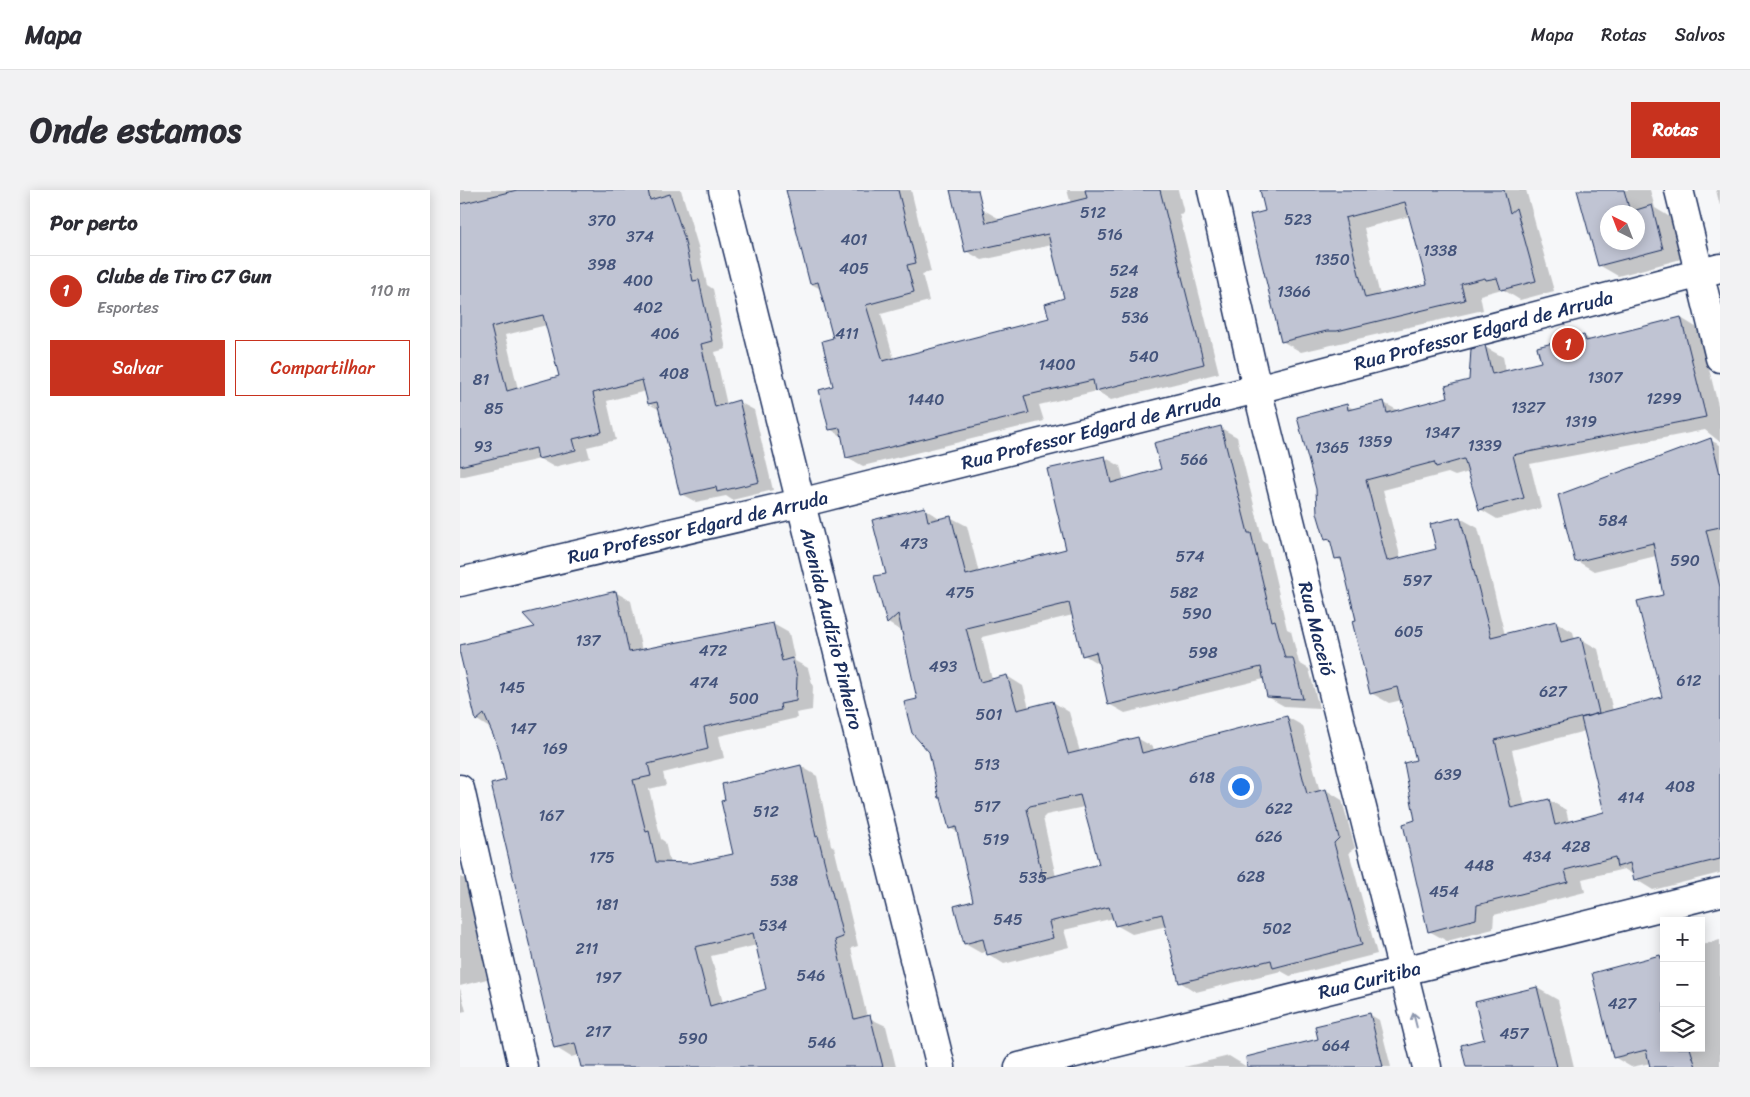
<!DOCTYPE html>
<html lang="pt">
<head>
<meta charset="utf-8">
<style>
	body { margin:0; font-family:Sriracha,sans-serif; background:#f2f2f3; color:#2b2b33 }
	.controls { position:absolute; right:15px; bottom:15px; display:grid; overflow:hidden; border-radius:0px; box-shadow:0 2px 12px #0003 }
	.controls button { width:45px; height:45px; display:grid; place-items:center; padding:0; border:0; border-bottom:1px solid #e1e1e2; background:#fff; color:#2b2b33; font:25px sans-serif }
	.compass { position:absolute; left:1140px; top:15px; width:45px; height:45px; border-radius:50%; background:#fff; box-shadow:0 2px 12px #0003; rotate:318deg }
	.you { position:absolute; left:780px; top:596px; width:18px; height:18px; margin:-12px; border:4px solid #fff; border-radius:50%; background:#1a73e8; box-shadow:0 0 0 8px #1a73e833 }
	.badge { display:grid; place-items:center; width:32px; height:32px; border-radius:50%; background:#c8321e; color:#fff; font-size:16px; font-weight:700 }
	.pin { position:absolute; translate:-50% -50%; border:2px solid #fff; box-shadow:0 1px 5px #0006 }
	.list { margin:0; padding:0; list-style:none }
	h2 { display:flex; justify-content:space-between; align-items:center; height:65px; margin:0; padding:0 20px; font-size:21px }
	h2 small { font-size:16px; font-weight:400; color:#7c7c81 }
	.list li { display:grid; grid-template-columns:32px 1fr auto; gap:15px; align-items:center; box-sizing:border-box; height:70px; padding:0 20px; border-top:1px solid #e1e1e2 }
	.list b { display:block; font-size:19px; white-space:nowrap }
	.list p { margin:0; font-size:16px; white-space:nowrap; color:#7c7c81 }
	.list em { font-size:16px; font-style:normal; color:#7c7c81 }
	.actions { display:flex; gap:10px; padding:15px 20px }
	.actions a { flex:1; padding:11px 0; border:1px solid #c8321e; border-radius:0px; text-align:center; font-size:18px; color:#c8321e }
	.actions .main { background:#c8321e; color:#fff }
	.icon { flex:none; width:28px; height:28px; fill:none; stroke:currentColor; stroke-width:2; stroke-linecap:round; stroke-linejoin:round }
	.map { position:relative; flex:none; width:1260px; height:877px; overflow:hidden; border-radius:0px }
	header { display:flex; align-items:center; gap:30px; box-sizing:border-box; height:70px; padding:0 25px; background:#fff; border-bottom:1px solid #e1e1e2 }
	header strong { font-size:24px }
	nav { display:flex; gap:28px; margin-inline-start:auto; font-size:18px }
	.intro { display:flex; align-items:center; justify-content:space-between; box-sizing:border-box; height:120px; padding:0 30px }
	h1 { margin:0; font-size:35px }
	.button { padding:12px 22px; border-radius:0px; background:#c8321e; color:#fff; font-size:18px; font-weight:700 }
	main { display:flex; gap:30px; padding:0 30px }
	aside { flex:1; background:#fff; border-radius:0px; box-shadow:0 2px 12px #0003 }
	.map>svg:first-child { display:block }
</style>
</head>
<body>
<header>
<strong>Mapa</strong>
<nav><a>Mapa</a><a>Rotas</a><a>Salvos</a></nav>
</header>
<div class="intro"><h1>Onde estamos</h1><a class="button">Rotas</a></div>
<main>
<aside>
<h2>Por perto<small></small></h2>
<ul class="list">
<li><span class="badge">1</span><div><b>Clube de Tiro C7 Gun</b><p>Esportes</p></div><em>110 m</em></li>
</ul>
<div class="actions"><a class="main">Salvar</a><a>Compartilhar</a></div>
</aside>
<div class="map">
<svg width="1260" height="877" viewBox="0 0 1260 877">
	<rect width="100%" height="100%" fill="#f6f7f9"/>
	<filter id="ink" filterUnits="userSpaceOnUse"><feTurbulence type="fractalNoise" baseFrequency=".02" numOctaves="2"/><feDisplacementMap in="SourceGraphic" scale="10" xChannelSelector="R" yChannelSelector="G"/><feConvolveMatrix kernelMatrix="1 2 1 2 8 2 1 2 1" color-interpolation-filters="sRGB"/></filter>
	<g filter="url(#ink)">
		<!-- shadow -->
		<path fill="#0003" fill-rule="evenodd" d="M0,0H221L238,56L247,95L253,99L266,159L255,162L267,215L279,212L294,220L313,300L272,310L266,306L236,312L221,304L200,220L189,214L186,201L147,211L156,250L127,257L130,268L94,277L80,269L0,287ZM87,135L100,187L58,199L45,145Z
			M327,0H451L471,82L462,84L469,111L421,124L434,169L590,129L606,109L592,55L522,70L506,61L522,19L538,28L539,31L611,14L607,0H718L724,23L719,24L759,183L651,210L637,201L579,215L584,231L403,276L387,267L383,247L370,239L374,197L375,149L361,99L351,94Z
			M801,0H1066L1094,101L1060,110L1042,99L1020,105L1023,120L841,162L822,151L807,22ZM950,26L969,95L920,106L904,38Z
			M1118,0H1190L1195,18L1210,27L1221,69L1158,86L1139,75ZM1148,22H1178V52H1148Z
			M1256,0H1260V16Z
			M1221,128L1239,139L1260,223V252L1245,240L1070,274L1081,318L1037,329L1020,319L1009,282L995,286L988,283L923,300L941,369L978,360L1000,328L1018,338L1045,445L1096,432L1113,442L1115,450L1121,449L1138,459L1153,521L1203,508L1204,406L1196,366L1134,381L1117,371L1250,250L1260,255V683L1193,700L1175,689L1174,685L1164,679L1122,689L1125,702L1034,725L1033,739L987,751L969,741L957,631L958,571L942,510L929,513L911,503L883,372L876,368L872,353L866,349L887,215L895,220L924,213L939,221L989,208L1010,191L1025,157L1043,167L1046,182L1082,173L1124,146L1132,151ZM1125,541L1145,623L1109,632L1106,620L1089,610L1065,616L1052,560Z
			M761,238L777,247L803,351L807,353L827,439L831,441L839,473L849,479L859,518L824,516L808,507L804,489L665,523L649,514L640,475L624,465L613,425L522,447L532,490L547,486L563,496L569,518L593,512L609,522L620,562L677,548L693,557L694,561L827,527L843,536L860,602L866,600L882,610L895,658L889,662L917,764L830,786L821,781L736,802L720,792L707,736L672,744L656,735L654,728L604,740L609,757L544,774L528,764L527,761L521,763L505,754L515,712L499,643L490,638L443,442L428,433L427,385L464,318L481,329L490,327L507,336L519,383L608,360L644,267L660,276L664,291L703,280ZM624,617L640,675L596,687L583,628L586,625Z
			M155,402L171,411L182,461L313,434L329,443L335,471L348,478L353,497L352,520L336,523L337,528L259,546L264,568L203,583L206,595L189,599L201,649L205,652L210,674L231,675L274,665L341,576L357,586L371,655L374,657L398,756L391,758L407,827L426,836L436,877H122L119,865L111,867L95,857L48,591L40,559L31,539L17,530L0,456L77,438ZM297,755L307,800L263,813L251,766Z
			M0,687L5,689L27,789L0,796Z
			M1260,750V877H1192L1191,873L1171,877L1154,867L1133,784L1204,765V858H1241V755Z
			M0,798L6,821L0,822Z
			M1077,798L1098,810L1114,877H1007L1026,850Z
			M909,824L919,830L931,877H829Z
			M769,866L787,877H724Z"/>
		<!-- building -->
		<path fill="#c0c4d3" stroke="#1b2f5e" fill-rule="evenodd" d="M57,0H188L190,10L210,4L224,47L233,91L239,90L252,151L241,154L255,217L279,210L299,292L257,302L256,297L220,305L197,212L188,214L182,190L133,203L142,242L113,249L116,260L78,269L76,258L0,276V14ZM83,125L99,186L47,201L31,137Z
			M326,0H438L456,73L447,75L454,102L406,115L423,171L589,128L585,114L604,108L588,44L505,62L490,0H518L526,33L627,8L625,0H700L744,174L635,201L633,190L564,206L569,223L386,268L380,238L369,240L359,200L373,196L362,151L373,148L358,92L350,94Z
			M800,0H1044L1050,23L1056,18L1076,91L1041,100L1037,88L1026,90L1025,88L1001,94L1005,110L877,141H867L821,152L790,25L805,21ZM945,12L967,94L905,108L885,28Z
			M1117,0H1164L1170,22H1148V52H1178V22H1170L1192,15L1203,59L1138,76Z
			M1221,127L1246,227L1053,265L1064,308L1019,320L1004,269L976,277L974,272L906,290L927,371L976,359L970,334L1000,327L1031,447L1096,431L1101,452L1121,447L1139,523L1035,550L1051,618L1089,609L1095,635L1144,622L1121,528L1202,507L1177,411L1203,405L1193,353L1115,372L1098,305L1251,248L1260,284V337L1246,340L1260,397V669L1174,690L1170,673L1157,677L1155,667L1105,680L1108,692L1017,715L1016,729L968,742L943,634L955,630L944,573L956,570L937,497L910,504L892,431L896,430L881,368L875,369L870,349L865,350L857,323L856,299L837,227L887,214L888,220L924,211L927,223L988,207L985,196L1009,190L1011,159L1025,155L1032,184L1081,172L1077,157L1124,145L1126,151Z
			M761,236L788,343H791L812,431L815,430L825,468H833L843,509L807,507L801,477L648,515L636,462L622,466L609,413L506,438L520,492L547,485L557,520L593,511L608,564L678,547L682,563L827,526L847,604L866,599L879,648L874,653L902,755L813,778L811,770L719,793L702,724L655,736L649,717L589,732L593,748L527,765L523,749L504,754L494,716L513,711L496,637L489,639L481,608H479L469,562L452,543L444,512L457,509L438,424L427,434L414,386L426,384L412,330L465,317L468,331L491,326L506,385L606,359L587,279L645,266L651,293L701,279L694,253ZM620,605L639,674L583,689L567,619L570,616Z
			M156,401L169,462L313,433L322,471L332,468L337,487L336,511L320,514L321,520L244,537L248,559L188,574L191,586L173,590L186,642L189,641L196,672L231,673L273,664L261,611L265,610L262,594L341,575L356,647L358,646L383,747L375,750L394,829L410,825L423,877H121L115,853L94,858L31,594L46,590L39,559L24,524L16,531L0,464V455L75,437L63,424ZM293,743L306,799L250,816L235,757Z
			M1200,765L1204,777V858H1230L1236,877H1190L1186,860L1153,868L1132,783Z
			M1077,797L1097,877H1006L1001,855L1024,849L1015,812Z
			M910,823L923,877H787L786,867L858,849L855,836Z"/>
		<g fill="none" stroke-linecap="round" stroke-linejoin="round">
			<!-- minor casing -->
			<g stroke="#1b2f5e" stroke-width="31">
				<g id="minor">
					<path id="s1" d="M263,0L481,877"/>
					<path id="s2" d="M752,0L797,199L967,877"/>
					<path d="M1219,0L1260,168"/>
					<path id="s3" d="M0,392L340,313L797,199L1260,78"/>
					<path d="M0,599L63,877"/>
					<path id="s4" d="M559,877L1260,702"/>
				</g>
			</g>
			<!-- minor -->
			<use href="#minor" stroke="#fff" stroke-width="28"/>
		</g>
		<!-- one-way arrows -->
		<defs><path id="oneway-shaft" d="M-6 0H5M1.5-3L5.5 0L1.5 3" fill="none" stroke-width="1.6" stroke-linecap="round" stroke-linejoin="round" transform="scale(1.25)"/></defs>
		<use stroke="#8d97ae" href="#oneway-shaft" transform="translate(955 830) rotate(-104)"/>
	</g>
	<g text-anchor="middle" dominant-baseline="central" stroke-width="4" stroke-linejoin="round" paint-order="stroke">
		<!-- number labels -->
		<g font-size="16" fill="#44547b">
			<text x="633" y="22">512</text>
			<text x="838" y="29">523</text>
			<text x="142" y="30">370</text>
			<text x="650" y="44">516</text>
			<text x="180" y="46">374</text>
			<text x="394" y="49">401</text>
			<text x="980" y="60">1338</text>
			<text x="872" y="69">1350</text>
			<text x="142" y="74">398</text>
			<text x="394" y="78">405</text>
			<text x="664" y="80">524</text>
			<text x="178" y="90">400</text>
			<text x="834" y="101">1366</text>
			<text x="664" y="102">528</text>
			<text x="188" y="117">402</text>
			<text x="675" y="127">536</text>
			<text x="205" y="143">406</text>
			<text x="387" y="143">411</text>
			<text x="684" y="166">540</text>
			<text x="597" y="174">1400</text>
			<text x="214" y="183">408</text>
			<text x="1145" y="187">1307</text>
			<text x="21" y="189">81</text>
			<text x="1204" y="208">1299</text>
			<text x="466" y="209">1440</text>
			<text x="1068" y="217">1327</text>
			<text x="34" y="218">85</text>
			<text x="1121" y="231">1319</text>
			<text x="982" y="242">1347</text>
			<text x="915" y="251">1359</text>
			<text x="1025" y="255">1339</text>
			<text x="23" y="256">93</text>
			<text x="872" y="257">1365</text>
			<text x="734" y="269">566</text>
			<text x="1153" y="330">584</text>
			<text x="454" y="353">473</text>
			<text x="730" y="366">574</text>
			<text x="1225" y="370">590</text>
			<text x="957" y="390">597</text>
			<text x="500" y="402">475</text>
			<text x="724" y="402">582</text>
			<text x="737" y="423">590</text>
			<text x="949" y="441">605</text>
			<text x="128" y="450">137</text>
			<text x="253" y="460">472</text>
			<text x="743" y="462">598</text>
			<text x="483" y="476">493</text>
			<text x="1229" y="490">612</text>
			<text x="244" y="492">474</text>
			<text x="52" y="497">145</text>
			<text x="1093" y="501">627</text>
			<text x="284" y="508">500</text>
			<text x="529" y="524">501</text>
			<text x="63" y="538">147</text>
			<text x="95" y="558">169</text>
			<text x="527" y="574">513</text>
			<text x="988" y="584">639</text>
			<text x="742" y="587">618</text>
			<text x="1220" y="596">408</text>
			<text x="1171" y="607">414</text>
			<text x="527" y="616">517</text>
			<text x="819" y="618">622</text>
			<text x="306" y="621">512</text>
			<text x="91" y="625">167</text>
			<text x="809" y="646">626</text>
			<text x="536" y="649">519</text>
			<text x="1116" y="656">428</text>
			<text x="1077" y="666">434</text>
			<text x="142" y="667">175</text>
			<text x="1019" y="675">448</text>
			<text x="791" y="686">628</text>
			<text x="573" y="687">535</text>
			<text x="324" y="690">538</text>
			<text x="984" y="701">454</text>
			<text x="147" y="714">181</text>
			<text x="548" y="729">545</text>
			<text x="313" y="735">534</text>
			<text x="817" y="738">502</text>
			<text x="127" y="758">211</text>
			<text x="351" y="785">546</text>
			<text x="148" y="787">197</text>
			<text x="1162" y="813">427</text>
			<text x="138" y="841">217</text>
			<text x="1054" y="843">457</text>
			<text x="233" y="848">590</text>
			<text x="362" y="852">546</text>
			<text x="876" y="855">664</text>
		</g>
		<!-- street labels -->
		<g font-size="19" fill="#1b2f5e" stroke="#fff">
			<text stroke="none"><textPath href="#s3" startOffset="1054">Rua Professor Edgard de Arruda</textPath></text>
			<text stroke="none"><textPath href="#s3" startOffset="649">Rua Professor Edgard de Arruda</textPath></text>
			<text stroke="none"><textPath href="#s3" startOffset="244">Rua Professor Edgard de Arruda</textPath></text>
			<text stroke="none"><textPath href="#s1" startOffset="452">Avenida Audízio Pinheiro</textPath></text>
			<text stroke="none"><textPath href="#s2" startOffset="451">Rua Maceió</textPath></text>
			<text stroke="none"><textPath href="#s4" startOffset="361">Rua Curitiba</textPath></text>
		</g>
	</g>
</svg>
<div class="controls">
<button>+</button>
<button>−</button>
<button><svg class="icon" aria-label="layers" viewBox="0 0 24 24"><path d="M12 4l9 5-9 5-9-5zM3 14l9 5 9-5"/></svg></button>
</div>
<svg class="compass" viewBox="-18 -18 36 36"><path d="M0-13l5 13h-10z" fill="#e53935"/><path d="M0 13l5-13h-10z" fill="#7c7c81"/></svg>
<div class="you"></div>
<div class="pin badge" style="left:1108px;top:154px">1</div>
</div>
</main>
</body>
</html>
